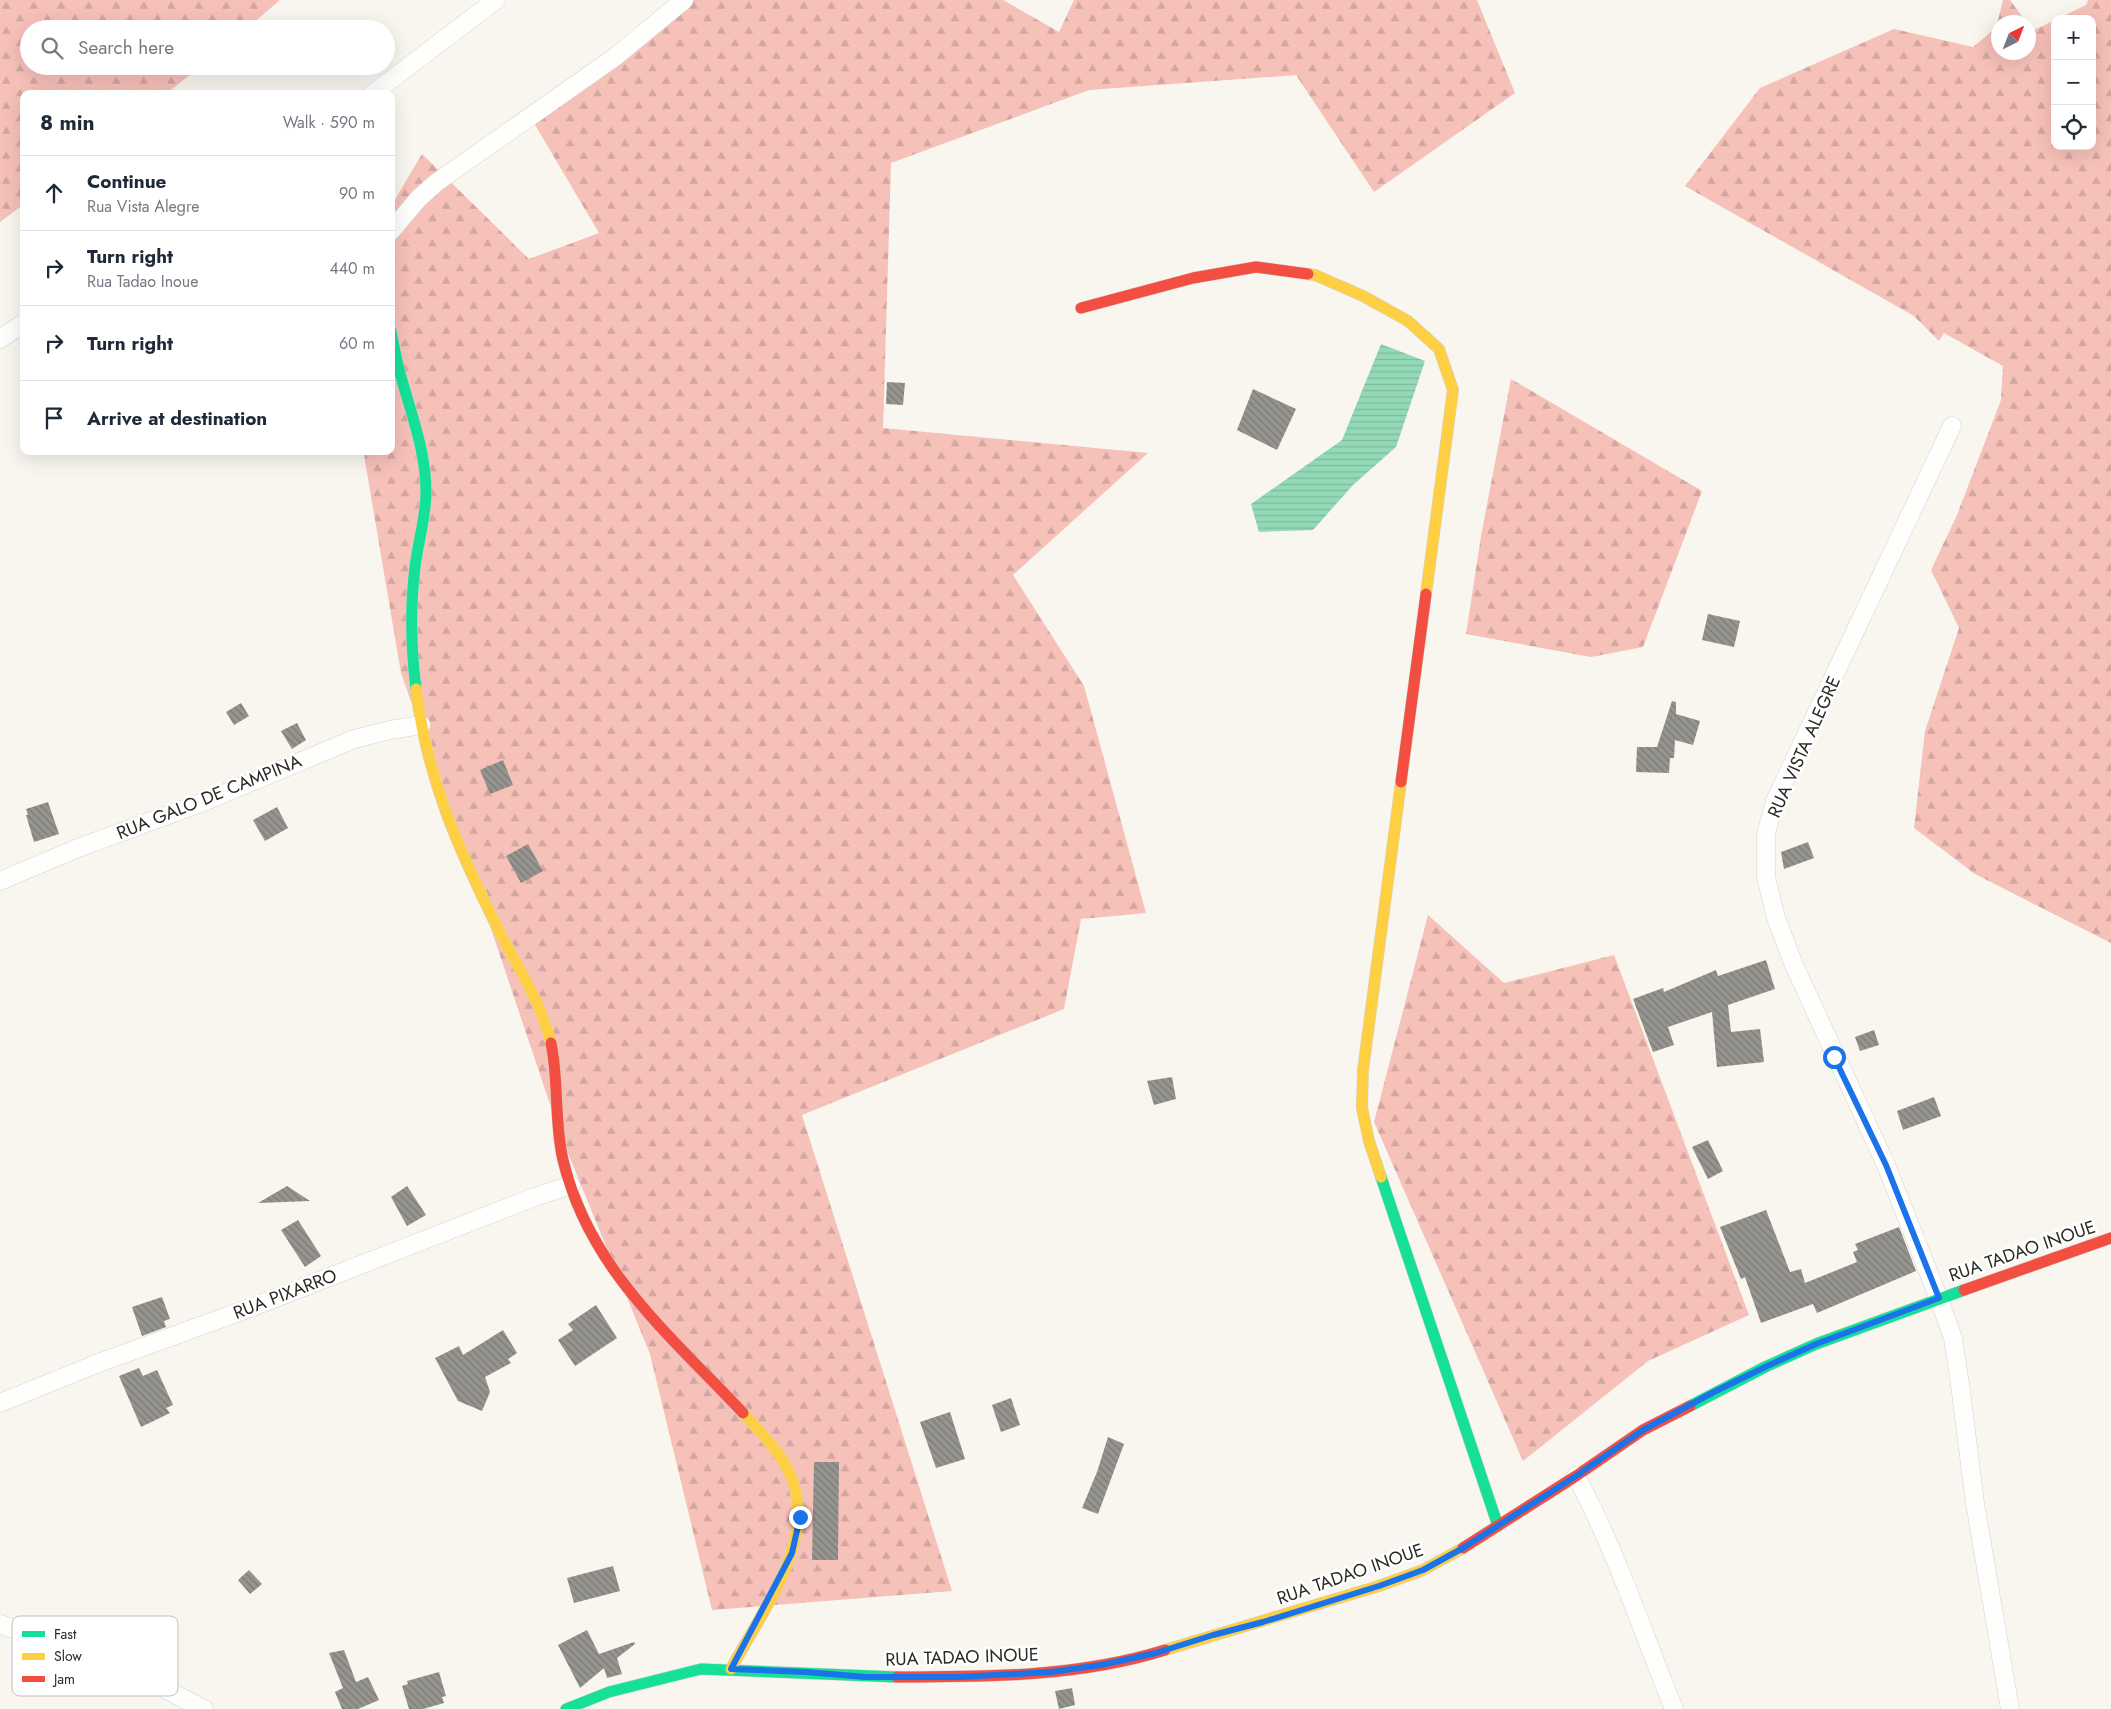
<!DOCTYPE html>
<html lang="en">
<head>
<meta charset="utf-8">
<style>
	body { margin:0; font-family:Jost,sans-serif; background:#f6f6f7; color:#1f2937 }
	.controls { position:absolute; right:15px; top:15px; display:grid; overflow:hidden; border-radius:10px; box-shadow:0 5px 20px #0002 }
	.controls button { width:45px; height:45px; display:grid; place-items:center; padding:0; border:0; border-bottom:1px solid #e0e1e3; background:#fff; color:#1f2937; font:25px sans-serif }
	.compass { position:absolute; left:1991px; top:15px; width:45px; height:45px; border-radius:50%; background:#fff; box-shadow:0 5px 20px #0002; rotate:42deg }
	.stop { position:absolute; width:15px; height:15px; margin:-11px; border:4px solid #1a73e8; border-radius:50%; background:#fff }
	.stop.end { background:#1a73e8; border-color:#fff; box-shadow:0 1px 5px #0008 }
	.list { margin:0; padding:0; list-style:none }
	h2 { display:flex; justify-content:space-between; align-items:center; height:65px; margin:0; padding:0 20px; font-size:21px }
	h2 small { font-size:16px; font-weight:400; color:#747a83 }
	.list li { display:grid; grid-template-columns:32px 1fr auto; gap:15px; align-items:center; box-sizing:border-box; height:75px; padding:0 20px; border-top:1px solid #e0e1e3 }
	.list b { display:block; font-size:19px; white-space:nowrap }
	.list p { margin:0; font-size:16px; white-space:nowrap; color:#747a83 }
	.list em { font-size:16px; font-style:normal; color:#747a83 }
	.icon { flex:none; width:28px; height:28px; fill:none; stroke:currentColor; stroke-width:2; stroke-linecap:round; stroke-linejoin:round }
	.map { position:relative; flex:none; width:2111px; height:1709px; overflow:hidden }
	.search { position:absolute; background:#fff; box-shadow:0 5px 20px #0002; left:20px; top:20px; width:375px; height:55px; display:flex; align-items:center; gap:12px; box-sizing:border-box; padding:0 18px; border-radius:28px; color:#747a83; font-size:19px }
	.panel { position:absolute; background:#fff; box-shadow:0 5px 20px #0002; left:20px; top:90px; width:375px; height:365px; border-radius:10px }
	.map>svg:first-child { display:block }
</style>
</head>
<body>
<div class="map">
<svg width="2111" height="1709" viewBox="0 0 2111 1709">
	<defs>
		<pattern id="forest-firs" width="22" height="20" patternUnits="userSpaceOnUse" patternTransform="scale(1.25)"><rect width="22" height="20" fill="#f6c1b9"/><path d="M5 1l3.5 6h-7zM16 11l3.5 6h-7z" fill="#d3a69f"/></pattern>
		<pattern id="water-rules" width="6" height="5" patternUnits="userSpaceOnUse" patternTransform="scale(1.25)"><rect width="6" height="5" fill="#93d9b6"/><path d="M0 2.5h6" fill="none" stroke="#7fba9c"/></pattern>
		<pattern id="building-back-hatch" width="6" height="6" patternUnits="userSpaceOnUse" patternTransform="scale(1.25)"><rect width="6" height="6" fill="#96948f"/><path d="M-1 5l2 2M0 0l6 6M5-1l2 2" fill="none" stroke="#7b7975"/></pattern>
	</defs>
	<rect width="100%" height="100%" fill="#f8f6ef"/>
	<!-- forest -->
	<path fill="url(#forest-firs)" d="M0,0H280L246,29H29V66H201L166,94H24V204L0,222Z
		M689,0H1003L1059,32L1074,0H1477L1515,93L1374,192L1296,75L1089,90L891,163L883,428L1148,453L1013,575L1084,686L1146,913L1081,919L1064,1009L802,1115L952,1591L712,1610L650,1354L559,1131L481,899L401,673L365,461L364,451H391V206L422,154L529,259L599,233L528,113Z
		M2003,0H2010L2026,22H1998V52H2028L2029,26L2032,31L2055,20V146H2092V19H2057L2086,5L2088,0H2111V943L1975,874L1914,828L1925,731L1959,628L1931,570L1957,515L2001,400L2003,366L1944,333L1939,341L1914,316L1685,186L1760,88L1894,29L1973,47L1996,28Z
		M1511,379L1702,491L1643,647L1591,657L1466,634L1481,536Z
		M1428,915L1504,983L1614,955L1749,1315L1648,1361L1523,1461L1374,1122Z"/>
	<!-- water -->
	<path fill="url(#water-rules)" d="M1381,344L1425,361L1396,447L1353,485L1313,530L1259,532L1251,504L1342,440Z"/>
	<!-- building -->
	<path fill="url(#building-back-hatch)" d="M887,382L905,383L903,405L886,404Z
		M1253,389L1296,409L1277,450L1237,430Z
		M1708,614L1740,621L1734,647L1702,640Z
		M1672,701L1676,702V714L1700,721L1693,745L1675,740L1674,758H1670L1669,773L1636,772L1637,747H1657Z
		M241,703L249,716L234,725L226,712Z
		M297,723L306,740L292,749L281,731Z
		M503,760L513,785L490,794L480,770Z
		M48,802L59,834L34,842L26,815H28L26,809Z
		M277,807L288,828L265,841L253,820Z
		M1808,842L1814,858L1784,869L1781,852Z
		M528,844L543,871L521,883L506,856Z
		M1766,960L1775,989L1728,1005L1731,1032L1760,1029L1764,1062L1717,1067L1712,1012L1668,1027L1674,1045L1653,1052L1633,999L1663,988L1664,992L1716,970L1718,976Z
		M1874,1030L1879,1045L1860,1051L1855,1037Z
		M1172,1077L1176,1099L1154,1105L1147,1081Z
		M1934,1097L1941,1116L1903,1130L1897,1111Z
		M1708,1140L1723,1171L1708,1179L1692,1147Z
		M287,1186L310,1201L258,1203Z
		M407,1186L426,1215L407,1226L391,1197Z
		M1766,1210L1790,1272L1801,1269L1805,1283L1857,1262L1853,1252L1858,1250L1855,1244L1899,1227L1916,1271L1817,1313L1813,1304L1761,1323L1745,1277L1741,1279L1720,1227Z
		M298,1220L321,1256L305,1267L281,1230Z
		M162,1297L170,1319L164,1321L166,1327L142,1336L132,1307Z
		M596,1305L617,1338L575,1366L558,1340L573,1330L568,1324Z
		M503,1330L517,1353L508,1359L511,1363L485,1377L490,1392L482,1411L458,1401L435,1358L459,1346L463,1355Z
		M139,1368L143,1376L157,1370L173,1405L166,1408L170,1413L141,1427L119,1376Z
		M1011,1398L1020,1425L1001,1432L992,1405Z
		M950,1412L965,1459L936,1468L920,1422Z
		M1108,1437L1124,1444L1098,1514L1082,1508L1097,1472Z
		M814,1462H839L838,1560H812Z
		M613,1566L620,1591L574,1603L567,1578Z
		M249,1570L262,1584L250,1594L238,1580Z
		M587,1630L599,1654L634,1642L635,1644L617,1658L622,1674L607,1678L604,1668L580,1688L558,1645Z
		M344,1650L356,1682L368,1677L379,1700L358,1709H342L335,1692L343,1688L329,1653Z
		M439,1672L446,1696L442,1697L444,1703L423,1709H409L402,1686L408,1684L407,1681Z
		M1072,1688L1075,1705L1059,1709L1055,1691Z"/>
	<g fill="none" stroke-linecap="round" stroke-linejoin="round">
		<!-- street casing -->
		<g stroke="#d4d3cd" stroke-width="19">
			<path id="street" d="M372,94L496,0
				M391,231L419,198L437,182L615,57L684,0
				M0,339L24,323
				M1952,426L1775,801L1766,834V877L1776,918L1794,965L1886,1165L1939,1299L1953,1338L1960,1384L1975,1503L2010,1709
				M0,881L78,848L206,801L354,739L390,730L421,725
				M0,1403L96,1364L250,1308L532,1198L571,1185
				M1576,1476C1616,1550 1642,1631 1674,1709
				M0,1624L118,1669L155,1684L204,1709"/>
		</g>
		<!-- fast casing -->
		<g stroke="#d4d3cd" stroke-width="12">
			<path id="fast" d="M391,331C394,347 397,364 402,380C412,416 426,453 426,492C426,517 418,542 415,567C410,607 411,649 416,689
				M1381,1177L1498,1526
				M1690,1406L1765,1367L1816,1344L1964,1290
				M566,1709L609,1692L701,1669L897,1677"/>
		</g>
		<!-- slow casing -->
		<g stroke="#d4d3cd" stroke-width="12">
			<path id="slow" d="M1308,274L1315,275L1363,296L1408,321L1439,349L1453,390L1426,594
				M416,689C427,779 459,850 498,929C517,966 541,1002 551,1043
				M1381,1177L1369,1141L1362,1108L1363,1070L1401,782
				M1165,1650L1379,1586L1423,1570L1463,1548
				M731,1669C762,1610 824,1534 786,1466C775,1447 758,1429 743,1413"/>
		</g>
		<!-- jam casing -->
		<g stroke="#d4d3cd" stroke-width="12">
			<path id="jam" d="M1081,308L1193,278L1256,267L1308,274
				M1401,782L1426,594
				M551,1043C559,1081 554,1121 563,1160C589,1269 670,1335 743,1413
				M1964,1290L2111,1238
				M1463,1548L1576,1476L1643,1430L1690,1406
				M897,1677C986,1677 1079,1677 1165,1650"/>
		</g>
		<!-- street -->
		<use href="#street" stroke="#fefefd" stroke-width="18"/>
		<!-- fast -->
		<use href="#fast" stroke="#16e098" stroke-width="11"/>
		<!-- slow -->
		<use href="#slow" stroke="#ffcf43" stroke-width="11"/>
		<!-- jam -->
		<use href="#jam" stroke="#f24e42" stroke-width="11"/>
	</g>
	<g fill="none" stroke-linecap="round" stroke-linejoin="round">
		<!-- route -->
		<path stroke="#1a73e8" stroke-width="6" d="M800,1517L792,1553L731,1669L806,1672L866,1677H960L1051,1672L1101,1665L1156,1653L1213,1635L1263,1622L1379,1586L1423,1570L1463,1548L1576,1476L1643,1430L1714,1392L1765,1367L1816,1344L1939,1298L1886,1165L1834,1057"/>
	</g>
	<g text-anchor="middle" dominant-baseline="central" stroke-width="5" stroke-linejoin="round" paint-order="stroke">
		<!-- street labels -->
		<g font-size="18" fill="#2a2924" stroke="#fff">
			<text transform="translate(1804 747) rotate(-66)">RUA VISTA ALEGRE</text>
			<text transform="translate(209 797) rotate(-22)">RUA GALO DE CAMPINA</text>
			<text transform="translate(2022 1251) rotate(-19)">RUA TADAO INOUE</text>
			<text transform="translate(285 1294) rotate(-21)">RUA PIXARRO</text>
			<text transform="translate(1350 1574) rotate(-19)">RUA TADAO INOUE</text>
			<text transform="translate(962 1657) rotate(-2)">RUA TADAO INOUE</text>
		</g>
	</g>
	<!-- legend -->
	<rect x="12" y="1616" width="166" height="80" rx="8" fill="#fff" stroke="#bfbfbd" stroke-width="1"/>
	<rect x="22" y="1631" width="23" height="6" fill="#16e098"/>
	<rect x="22" y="1653" width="23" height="7" fill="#ffcf43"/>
	<rect x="22" y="1676" width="23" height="6" fill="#f24e42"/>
	<g font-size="14" fill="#2a2924">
		<text x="54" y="1639">Fast</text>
		<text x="54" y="1661">Slow</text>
		<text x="54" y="1684">Jam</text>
	</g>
</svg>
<div class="controls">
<button>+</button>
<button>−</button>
<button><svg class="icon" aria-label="locate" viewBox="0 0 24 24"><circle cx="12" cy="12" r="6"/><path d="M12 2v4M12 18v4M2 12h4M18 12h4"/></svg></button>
</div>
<svg class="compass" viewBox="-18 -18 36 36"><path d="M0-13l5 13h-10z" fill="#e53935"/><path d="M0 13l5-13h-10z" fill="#747a83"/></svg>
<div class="stop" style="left:1834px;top:1057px"></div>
<div class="stop end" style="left:800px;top:1517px"></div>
<div class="search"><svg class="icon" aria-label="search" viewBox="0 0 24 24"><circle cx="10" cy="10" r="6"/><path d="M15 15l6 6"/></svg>Search here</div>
<section class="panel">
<h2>8 min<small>Walk · 590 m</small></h2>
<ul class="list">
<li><svg class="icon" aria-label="ahead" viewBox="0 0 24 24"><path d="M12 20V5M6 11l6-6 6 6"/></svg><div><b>Continue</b><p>Rua Vista Alegre</p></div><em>90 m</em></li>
<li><svg class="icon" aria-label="right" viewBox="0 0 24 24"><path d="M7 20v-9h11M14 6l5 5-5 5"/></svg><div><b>Turn right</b><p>Rua Tadao Inoue</p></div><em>440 m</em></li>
<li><svg class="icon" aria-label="right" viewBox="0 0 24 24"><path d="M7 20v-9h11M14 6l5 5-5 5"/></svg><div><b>Turn right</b></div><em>60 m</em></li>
<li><svg class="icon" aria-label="arrive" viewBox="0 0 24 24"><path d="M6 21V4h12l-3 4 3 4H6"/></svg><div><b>Arrive at destination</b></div></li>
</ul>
</section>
</div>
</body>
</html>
